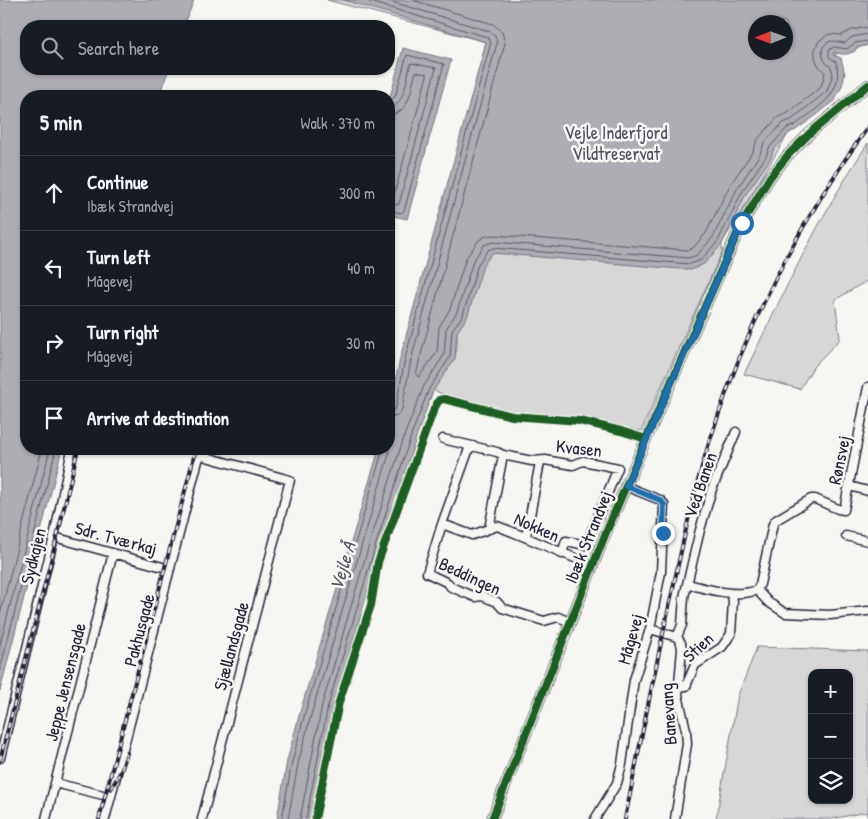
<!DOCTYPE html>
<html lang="en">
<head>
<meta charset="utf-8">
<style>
	body { margin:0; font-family:"Patrick Hand",sans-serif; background:#242831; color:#f1f3f6 }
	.controls { position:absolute; right:15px; bottom:15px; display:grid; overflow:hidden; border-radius:10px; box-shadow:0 1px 4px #0004 }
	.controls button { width:45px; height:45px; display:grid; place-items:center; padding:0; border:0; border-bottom:1px solid #363941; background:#171b24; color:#f1f3f6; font:25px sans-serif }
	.compass { position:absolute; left:748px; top:15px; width:45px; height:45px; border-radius:50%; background:#171b24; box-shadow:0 1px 4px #0004; rotate:269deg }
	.stop { position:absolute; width:15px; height:15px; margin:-11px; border:4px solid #1f6fb2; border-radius:50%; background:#fff }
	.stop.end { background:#1f6fb2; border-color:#fff; box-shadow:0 1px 5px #0008 }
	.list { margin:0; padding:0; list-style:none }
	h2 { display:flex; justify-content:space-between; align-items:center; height:65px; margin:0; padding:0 20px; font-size:21px }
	h2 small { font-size:16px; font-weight:400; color:#9ea1a6 }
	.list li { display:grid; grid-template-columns:32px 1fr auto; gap:15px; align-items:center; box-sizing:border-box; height:75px; padding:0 20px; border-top:1px solid #363941 }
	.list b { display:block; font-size:19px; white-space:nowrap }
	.list p { margin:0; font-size:16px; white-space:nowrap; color:#9ea1a6 }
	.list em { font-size:16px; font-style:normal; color:#9ea1a6 }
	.icon { flex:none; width:28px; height:28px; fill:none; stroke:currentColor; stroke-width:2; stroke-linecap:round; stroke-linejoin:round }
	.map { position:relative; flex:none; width:868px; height:819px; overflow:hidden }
	.search { position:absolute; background:#171b24; box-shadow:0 1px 4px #0004; left:20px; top:20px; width:375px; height:55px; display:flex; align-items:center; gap:12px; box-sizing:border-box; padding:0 18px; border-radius:20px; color:#9ea1a6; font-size:19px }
	.panel { position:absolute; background:#171b24; box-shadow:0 1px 4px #0004; left:20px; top:90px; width:375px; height:365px; border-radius:20px }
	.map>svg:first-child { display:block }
</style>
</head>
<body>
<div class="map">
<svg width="868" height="819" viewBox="0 0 868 819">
	<rect width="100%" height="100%" fill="#f6f6f2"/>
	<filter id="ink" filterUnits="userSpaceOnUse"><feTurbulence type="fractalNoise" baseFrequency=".02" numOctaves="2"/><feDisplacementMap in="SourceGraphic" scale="10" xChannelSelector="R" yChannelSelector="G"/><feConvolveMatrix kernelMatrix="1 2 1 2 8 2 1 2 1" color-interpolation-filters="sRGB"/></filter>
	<g filter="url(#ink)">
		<!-- green -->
		<path fill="#d7d7d7" stroke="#7c7c89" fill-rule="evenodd" d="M327,0H868V45L835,54L845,73L835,101L788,134L722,243V252L641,431L573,417L509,411L463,402L433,390L399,382L486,42ZM756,22H786V52H756ZM477,283L467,317L457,332V348L454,360L452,336Z
			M868,143V280L835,300L840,339L814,366L800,389L744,374C782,296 819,216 868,143Z
			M757,647L868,651V819L866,812L832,819H716L738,695ZM812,673H849V800H812Z"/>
		<!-- water -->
		<path fill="#adadb3" stroke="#757583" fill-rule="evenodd" d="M0,0H194L184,26H26V69H169L159,96H26V449H62L0,691Z
			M343,0H868V45L856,48L855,51C847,55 842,55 834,52L833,55L841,58C842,63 844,68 844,73C845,100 814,116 796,130L790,132L773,151L771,158L746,194L722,244L704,264L691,270L492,253L483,266L467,317L457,332L455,359L433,391L417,435L389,521L333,708L311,819H277L287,761L300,712L379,449H389V414L400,358L486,42ZM786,22V52H756V22Z
			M403,48L451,60L407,219L389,215V101Z"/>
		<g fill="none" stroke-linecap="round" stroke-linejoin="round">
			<!-- shore -->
			<path stroke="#5a5a6b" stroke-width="1" d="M364,0L487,37L491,42L405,359L396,407L393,411L389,412
				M386,0L489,31L495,35L497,43L411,360L402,409L397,416L389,418
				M412,0L493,24L502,32L505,43L419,362L416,375L419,377L437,352L439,327L450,309L466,258L479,240L486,236L493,235L688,250L693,248L706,233L730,185L753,151L757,140L778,117L788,113L821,87L825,73L818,65L815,58V49L819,41L829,34L842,35L852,30L868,27
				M389,101L395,97L407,55L444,64L404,211L401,213L389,210
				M389,108C406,105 406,77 411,63L436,68L399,204L397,205L389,204
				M389,115C411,113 410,89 416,72L427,74V76L394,195L389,196
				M0,615L42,449
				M0,645L50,449
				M0,670L56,449
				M282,819L292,762L305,713L383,449
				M288,819L298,764L311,715L389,454V445
				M300,819L322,705L369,545L406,431L424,386L444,355L446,329L457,312L473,261L484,245L493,242L689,258L697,255L713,237L737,189L760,154L764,143L783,123L791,120L827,91L833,74L831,67C821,61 817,44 832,41C837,41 841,43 845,43L852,37L868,34
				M306,819L328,706L375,547L412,433L429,389L450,357L452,330L463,315L478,264L488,250L493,248L690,264L701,260L718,241L742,192L766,156L769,148L787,128L794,126C816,108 845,95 836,62L829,57V50L834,47L847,49L855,43L868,41"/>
			<!-- minor casing -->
			<g stroke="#22223b" stroke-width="11">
				<path id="minor" d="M443,439L497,452L503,455L532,461L545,460L573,465L583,461L618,468L586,545L566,541L562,554
					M470,446L442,524L427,573L448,583L451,587L475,597L482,596L497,602L502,608L544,621L558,617L570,622
					M199,455L290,480L202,819
					M849,486L868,491
					M442,524L472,535L497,526C530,538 560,553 593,565
					M489,529L503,455
					M846,536L868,541
					M54,537L170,569
					M526,537L540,462
					M688,584C706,589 738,598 757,590
					M757,590L760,584L773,524L776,520L811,499H815L838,509L844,510L868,387
					M757,590L768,602L785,613L830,615L868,611
					M650,629L677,637L681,643L682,649L678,695L686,730L687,744L675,819
					M677,637L682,625L684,597L700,530L712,489L736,432
					M678,687L686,686L695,665L722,647L731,634L733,601L731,593
					M0,758L54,537L72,449
					M55,783L111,797
					M46,819L113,553
					M105,819L201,449
					M595,819L617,783L622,764L634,680L650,629L661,572L664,504L660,500L625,486"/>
			</g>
			<!-- tertiary casing -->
			<g stroke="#22223b" stroke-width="12">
				<path id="tertiary" d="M492,819L605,535L646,439L742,223L770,177L788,155L810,133L868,85"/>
			</g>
			<!-- minor -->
			<use href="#minor" stroke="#f6f6f2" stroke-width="8"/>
			<!-- tertiary -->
			<use href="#tertiary" stroke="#f6f6f2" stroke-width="9"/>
			<!-- rail casing -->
			<g stroke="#22223b" stroke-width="4">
				<path id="rail" d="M0,760L57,537L78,449
					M111,789L121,771L127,753
					M99,819L196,449
					M625,819C640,744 655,668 672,593C684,537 696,480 715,425C750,318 802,218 868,127"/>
			</g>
			<!-- rail -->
			<use href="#rail" stroke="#f6f6f2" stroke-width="2" stroke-dasharray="5.5" stroke-linecap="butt"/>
			<!-- cycleway casing -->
			<g stroke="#f6f6f2" stroke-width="11">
				<path id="cycleway" d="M315,819L339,702L371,605L378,562L434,409L439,400L444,399L512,416L580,421L621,431L646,439
					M492,819L605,535L646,439L742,223L770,177L788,155L810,133L868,85"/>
			</g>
			<!-- cycleway -->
			<use href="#cycleway" stroke="#1b5e20" stroke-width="8"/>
		</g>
	</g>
	<g fill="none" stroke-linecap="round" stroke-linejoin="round" filter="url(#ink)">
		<!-- route -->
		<path stroke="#1f6fb2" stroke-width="6" d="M663,533L664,504L660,500L626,486L742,223"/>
	</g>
	<g text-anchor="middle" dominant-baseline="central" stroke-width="5" stroke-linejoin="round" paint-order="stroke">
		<!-- park labels -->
		<g font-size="18" fill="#4f4f62" stroke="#f6f6f2">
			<text x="616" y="132">Vejle Inderfjord<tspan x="616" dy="21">Vildtreservat</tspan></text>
		</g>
		<!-- street labels -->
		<g font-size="18" fill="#22223b" stroke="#f6f6f2">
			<text transform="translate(579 448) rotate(6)">Kvasen</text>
			<text transform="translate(839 460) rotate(-78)">Rønsvej</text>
			<text transform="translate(700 485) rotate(-71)">Ved Banen</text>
			<text transform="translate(537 527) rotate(24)">Nokken</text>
			<text transform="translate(588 537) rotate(-68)">Ibæk Strandvej</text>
			<text transform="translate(116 538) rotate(15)">Sdr. Tværkaj</text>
			<text transform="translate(33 556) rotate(-76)">Sydkajen</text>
			<text transform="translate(470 576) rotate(25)">Beddingen</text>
			<text transform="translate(139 630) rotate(-75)">Pakhusgade</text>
			<text transform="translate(630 639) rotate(-74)">Mågevej</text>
			<text transform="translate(231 646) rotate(-75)">Sjællandsgade</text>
			<text transform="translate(698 647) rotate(-43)">Stien</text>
			<text transform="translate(65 682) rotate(-76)">Jeppe Jensensgade</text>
			<text transform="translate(668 714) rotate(-94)">Banevang</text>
		</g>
		<!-- water labels -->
		<g font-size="19" font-style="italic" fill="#535365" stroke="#f6f6f2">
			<text transform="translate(342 566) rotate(-73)">Vejle Å</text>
		</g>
	</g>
</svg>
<div class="controls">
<button>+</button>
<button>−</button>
<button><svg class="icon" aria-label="layers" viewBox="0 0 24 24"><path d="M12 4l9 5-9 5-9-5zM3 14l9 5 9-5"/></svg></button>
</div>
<svg class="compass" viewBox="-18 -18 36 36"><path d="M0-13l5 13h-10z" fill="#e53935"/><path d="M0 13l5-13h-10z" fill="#9ea1a6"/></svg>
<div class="stop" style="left:742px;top:223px"></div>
<div class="stop end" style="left:663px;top:533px"></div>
<div class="search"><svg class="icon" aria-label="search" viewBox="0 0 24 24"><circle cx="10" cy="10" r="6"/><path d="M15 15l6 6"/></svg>Search here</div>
<section class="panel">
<h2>5 min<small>Walk · 370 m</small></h2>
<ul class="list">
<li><svg class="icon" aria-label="ahead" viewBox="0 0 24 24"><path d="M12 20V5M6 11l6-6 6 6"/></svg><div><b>Continue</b><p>Ibæk Strandvej</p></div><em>300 m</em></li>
<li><svg class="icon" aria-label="left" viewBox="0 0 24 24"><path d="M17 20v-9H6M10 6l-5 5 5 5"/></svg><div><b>Turn left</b><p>Mågevej</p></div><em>40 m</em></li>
<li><svg class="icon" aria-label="right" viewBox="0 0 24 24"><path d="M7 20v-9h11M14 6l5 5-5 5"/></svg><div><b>Turn right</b><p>Mågevej</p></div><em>30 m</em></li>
<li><svg class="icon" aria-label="arrive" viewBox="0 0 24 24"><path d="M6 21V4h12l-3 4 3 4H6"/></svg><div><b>Arrive at destination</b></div></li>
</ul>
</section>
</div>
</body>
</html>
